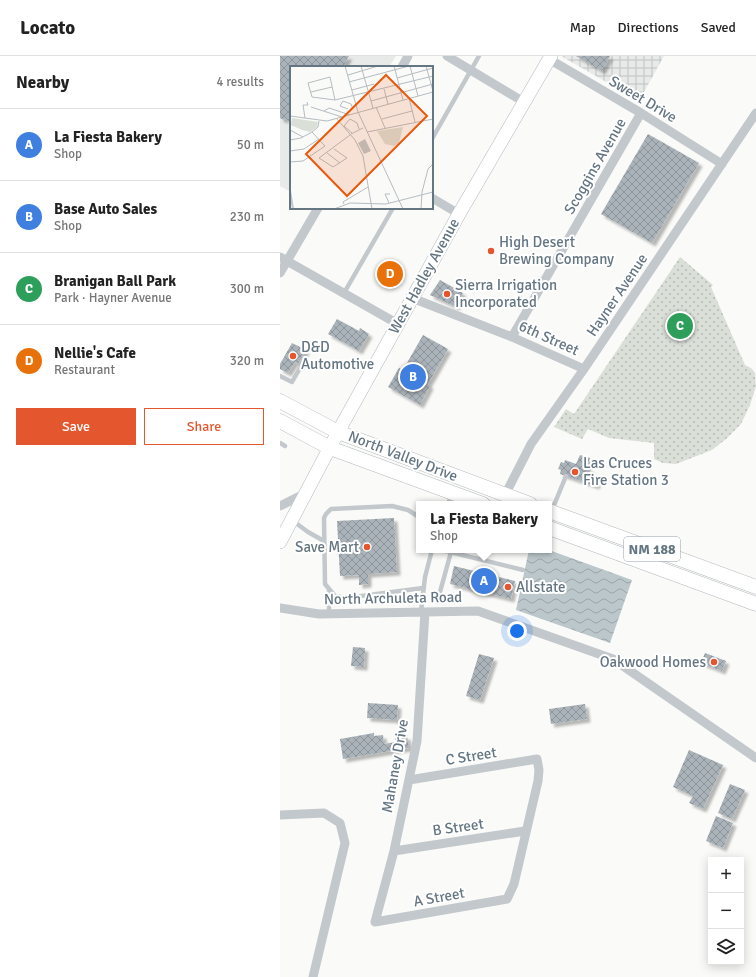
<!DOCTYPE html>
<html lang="en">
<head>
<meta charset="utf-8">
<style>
	body { margin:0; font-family:Signika,sans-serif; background:#f6f6f6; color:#222 }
	.controls { position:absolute; right:12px; bottom:12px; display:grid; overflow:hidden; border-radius:0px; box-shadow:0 2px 10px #0003 }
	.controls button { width:36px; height:36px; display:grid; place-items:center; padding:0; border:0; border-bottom:1px solid #e0e0e0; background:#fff; color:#222; font:20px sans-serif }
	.you { position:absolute; left:237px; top:575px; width:14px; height:14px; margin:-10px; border:3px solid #fff; border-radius:50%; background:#1a73e8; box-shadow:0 0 0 6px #1a73e833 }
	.badge { display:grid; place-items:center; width:26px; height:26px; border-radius:50%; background:#e4572e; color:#fff; font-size:13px; font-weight:700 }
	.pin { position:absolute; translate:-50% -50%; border:2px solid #fff; box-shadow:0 1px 4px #0006 }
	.popup { position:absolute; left:136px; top:445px; width:136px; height:52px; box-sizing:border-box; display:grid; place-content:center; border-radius:0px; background:#fff; filter:drop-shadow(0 1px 3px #0005); font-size:13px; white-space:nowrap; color:#767676 }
	.popup b { font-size:15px; color:#222 }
	.popup::after { content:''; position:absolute; left:50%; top:100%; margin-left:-8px; border:8px solid transparent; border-top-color:#fff }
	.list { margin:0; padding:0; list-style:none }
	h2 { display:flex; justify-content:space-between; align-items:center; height:52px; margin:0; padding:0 16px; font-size:17px }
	h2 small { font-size:13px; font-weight:400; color:#767676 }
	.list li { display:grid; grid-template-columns:26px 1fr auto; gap:12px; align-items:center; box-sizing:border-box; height:72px; padding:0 16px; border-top:1px solid #e0e0e0 }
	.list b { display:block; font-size:15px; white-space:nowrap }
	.list p { margin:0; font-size:13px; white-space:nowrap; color:#767676 }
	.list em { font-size:13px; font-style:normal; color:#767676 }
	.actions { display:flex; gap:8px; padding:12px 16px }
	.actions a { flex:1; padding:9px 0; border:1px solid #e4572e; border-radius:0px; text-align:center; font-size:14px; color:#e4572e }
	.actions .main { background:#e4572e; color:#fff }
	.icon { flex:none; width:22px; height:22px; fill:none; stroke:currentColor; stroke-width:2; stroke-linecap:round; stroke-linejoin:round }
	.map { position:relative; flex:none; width:476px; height:921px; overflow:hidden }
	header { display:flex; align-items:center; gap:24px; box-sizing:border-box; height:56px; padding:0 20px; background:#fff; border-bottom:1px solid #e0e0e0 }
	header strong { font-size:19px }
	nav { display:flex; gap:22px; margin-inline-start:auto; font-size:14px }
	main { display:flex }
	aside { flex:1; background:#fff }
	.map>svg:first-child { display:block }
</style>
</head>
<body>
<header>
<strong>Locato</strong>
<nav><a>Map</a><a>Directions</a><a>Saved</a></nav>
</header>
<main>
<aside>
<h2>Nearby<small>4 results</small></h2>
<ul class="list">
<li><span class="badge" style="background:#3f7fe0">A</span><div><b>La Fiesta Bakery</b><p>Shop</p></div><em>50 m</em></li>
<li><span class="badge" style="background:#3f7fe0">B</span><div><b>Base Auto Sales</b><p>Shop</p></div><em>230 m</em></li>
<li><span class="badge" style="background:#2e9e5b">C</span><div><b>Branigan Ball Park</b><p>Park · Hayner Avenue</p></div><em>300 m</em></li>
<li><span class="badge" style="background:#e8710a">D</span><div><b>Nellie's Cafe</b><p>Restaurant</p></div><em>320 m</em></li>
</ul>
<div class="actions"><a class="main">Save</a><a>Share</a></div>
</aside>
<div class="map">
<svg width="476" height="921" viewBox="0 0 476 921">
	<defs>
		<pattern id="industrial-grid" width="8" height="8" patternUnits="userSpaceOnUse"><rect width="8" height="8" fill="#e8e9e9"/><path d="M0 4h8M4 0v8" fill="none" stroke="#c0c1c2"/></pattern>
		<pattern id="park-dots" width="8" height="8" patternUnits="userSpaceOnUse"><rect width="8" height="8" fill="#dadfd7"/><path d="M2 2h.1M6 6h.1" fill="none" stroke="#b4b9b4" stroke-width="1.8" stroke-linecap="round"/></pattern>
		<pattern id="water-waves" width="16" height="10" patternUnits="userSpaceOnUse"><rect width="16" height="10" fill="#bbc7cb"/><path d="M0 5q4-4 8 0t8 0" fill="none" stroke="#9ca6aa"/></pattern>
		<pattern id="building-cross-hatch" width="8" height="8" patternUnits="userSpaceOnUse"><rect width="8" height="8" fill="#aab3b9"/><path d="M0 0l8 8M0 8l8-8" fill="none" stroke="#8e969c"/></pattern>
		<filter id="shadow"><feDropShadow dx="3.5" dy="3.5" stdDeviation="1" flood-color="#0004"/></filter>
	</defs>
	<rect width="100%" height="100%" fill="#fafaf8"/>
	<!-- built -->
	<path fill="#e8e9e9" d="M0,0H116L109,11H11V136L0,130Z"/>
	<!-- industrial -->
	<path fill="url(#industrial-grid)" d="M281,0H384L359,45Z"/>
	<!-- park -->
	<path fill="url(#park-dots)" d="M400,201L433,229L431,231L465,309L471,312L475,317L476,330L470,349L461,368L446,383L432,394L396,408L383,407L374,403V387L329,382L308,373L302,383L274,371L286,353L294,358Z"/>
	<!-- water -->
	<path fill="url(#water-waves)" d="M249,494H269L352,524L330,587L236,554Z"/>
	<!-- building -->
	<path fill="url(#building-cross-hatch)" filter="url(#shadow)" d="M0,0H69L64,9L67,11H11V67L5,62L4,64L0,62Z
		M296,0H330L322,15Z
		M368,78L419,107L372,187L321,158Z
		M160,224L183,237L176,251L150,239Z
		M57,263L79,275L80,272L89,278L79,295L48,278Z
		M143,279L168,293L148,328L150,330L140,349L108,331L119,312L123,314Z
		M12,287L26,294L18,308L15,306L8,317L0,313V308Z
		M300,399L310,402L306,412L311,413L308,420L318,424L316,430L280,418L281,414L278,413L281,406L284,407L285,404L296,408Z
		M114,462L117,516L88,518V528L79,529V519L60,520L57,465Z
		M174,510L235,525L231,543L170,528Z
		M73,591L85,592L84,611L71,610Z
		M425,597L446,605L442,615L421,607Z
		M199,598L214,602L200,644L186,640Z
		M88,647L118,649L117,664L87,662Z
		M305,648L307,663L271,668L269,653Z
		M94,677V680L103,679L104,688L115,686V682L127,680L129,692L63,703L60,683Z
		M409,694L443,709L423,753L409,747L413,740L393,731Z
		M450,728L465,734L452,763L438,757Z
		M436,760L453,767L443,792L426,785Z"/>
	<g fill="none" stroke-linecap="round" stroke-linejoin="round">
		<!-- secondary casing -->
		<g stroke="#b3babf" stroke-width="14">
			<path id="secondary" d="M0,486L58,376L179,158L271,0"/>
		</g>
		<!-- primary casing -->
		<g stroke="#b5babe" stroke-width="15">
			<path id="primary" d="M0,345L58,376L250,448
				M0,365L50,392L203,448
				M269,455L476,531
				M269,472L476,548"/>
		</g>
		<!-- lane -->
		<path stroke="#c3c8cc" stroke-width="4.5" d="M152,83L199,0
			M64,237L113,152
			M0,320L12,326L24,305
			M0,387L5,390
			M168,448L172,438
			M272,454L286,420
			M139,461L128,454L112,450L51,453L46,458L44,462L45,528L55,540L66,542L143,532
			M13,465L28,476L44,485
			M162,494L243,514
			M201,503L204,494
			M160,536L171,496
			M141,556L145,521L152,494
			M49,558V534"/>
		<!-- street -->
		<path stroke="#c3c8cc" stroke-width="9" d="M167,0L244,46
			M269,3L361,57L442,108
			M122,11L128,0
			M152,142L179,158
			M0,201L118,268
			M0,217L38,152
			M132,242L232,281L304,313
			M232,281L361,57
			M225,439L251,388L304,313L476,57
			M0,450L26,437
			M0,552L39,558L198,555L333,603L476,702
			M129,724L257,703L259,714L258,725L234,828L227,843L95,866L114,795L137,685L145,556
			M0,759L44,757L60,767L65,787L33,921
			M114,795L245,775"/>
		<!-- secondary -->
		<use href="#secondary" stroke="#fff" stroke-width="13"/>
		<!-- primary -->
		<use href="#primary" stroke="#fff" stroke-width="14"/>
	</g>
	<!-- markers -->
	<g fill="#e4572e" stroke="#fff" stroke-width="1.5">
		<circle cx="211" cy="195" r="4"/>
		<circle cx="167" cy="238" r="4"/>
		<circle cx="13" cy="300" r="4"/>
		<circle cx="295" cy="416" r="4"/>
		<circle cx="87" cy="491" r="4"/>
		<circle cx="228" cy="531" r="4"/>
		<circle cx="434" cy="606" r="4"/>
	</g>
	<g text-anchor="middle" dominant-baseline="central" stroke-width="4" stroke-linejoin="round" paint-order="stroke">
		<!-- shield labels -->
		<rect fill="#fff" stroke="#939fa8" stroke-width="1" x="344" y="481" width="56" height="24" rx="3"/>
		<g font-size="14" font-weight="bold" fill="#657683">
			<text x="372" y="493">NM 188</text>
		</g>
		<!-- street labels -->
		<g font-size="15" fill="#657683" stroke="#fff">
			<text transform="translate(363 43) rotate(31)">Sweet Drive</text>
			<text transform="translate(315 110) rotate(-60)">Scoggins Avenue</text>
			<text transform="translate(144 220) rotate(-61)">West Hadley Avenue</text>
			<text transform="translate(337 239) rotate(-56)">Hayner Avenue</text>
			<text transform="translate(269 282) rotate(24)">6th Street</text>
			<text transform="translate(123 400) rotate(21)">North Valley Drive</text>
			<text transform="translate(113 542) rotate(-1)">North Archuleta Road</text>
			<text transform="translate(191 700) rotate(-9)">C Street</text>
			<text transform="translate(115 710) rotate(-80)">Mahaney Drive</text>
			<text transform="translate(178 771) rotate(-8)">B Street</text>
			<text transform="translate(159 841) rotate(-10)">A Street</text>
		</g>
		<!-- poi labels -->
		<g font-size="15" fill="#657683" stroke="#fff" text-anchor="start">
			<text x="219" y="186">High Desert<tspan x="219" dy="17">Brewing Company</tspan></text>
			<text x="175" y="229">Sierra Irrigation<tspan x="175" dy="17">Incorporated</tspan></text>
			<text x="21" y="291">D&amp;D<tspan x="21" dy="17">Automotive</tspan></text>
			<text x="303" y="407">Las Cruces<tspan x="303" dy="17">Fire Station 3</tspan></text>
			<text x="79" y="491" text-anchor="end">Save Mart</text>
			<text x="236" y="531">Allstate</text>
			<text x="426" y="606" text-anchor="end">Oakwood Homes</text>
		</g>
	</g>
	<!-- overview -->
	<g transform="translate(10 10)">
		<rect width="143" height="143" fill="#fafaf8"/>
		<path d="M2,52L28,56L27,61L20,66L12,64L1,59ZM113,61L109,77L104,80L95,78L87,65Z" fill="#dadfd7"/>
		<path d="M75,73L81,85L74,88L68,77Z" fill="#bbc7cb"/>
		<path fill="none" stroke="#bbc7cb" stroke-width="2" d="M0,125L3,143"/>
		<path fill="none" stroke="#b5bdc2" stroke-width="1" d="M55,0L68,46L113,143M71,0L83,42M104,0L113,34M120,0L128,30M136,0L143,25M58,9L88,0M107,12L143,2M59,16L119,0M94,23L98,38M62,24L84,18M21,26L42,21M119,32L125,56M45,34L40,11L18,17L22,31L45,34L143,10M81,35L143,18M21,41L52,51M86,41L95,62M58,43L50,40L53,35L61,38L63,43M34,45L39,42L60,49M0,50L37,55L143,26M15,52L13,39H18L17,36M47,53L65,74L73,90L82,143M92,53L122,45M0,64L13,71M22,66L28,61L29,55M77,66L143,53M62,67L54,60L60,53L67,57L69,63M61,68L73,62M0,74L11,72L22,66L35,80L13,95L0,96M44,83L57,92L43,101L29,92L60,69M0,85L14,83L29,73M37,87L50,97M99,137L95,128H100M54,138L53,136L78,121M44,143L60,137L96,138L143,126M131,143L132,126L138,103L143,98"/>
		<path fill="#e8590c" fill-opacity="0.15" stroke="#e8590c" stroke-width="2" d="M96,9L137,50L57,130L16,88Z"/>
		<rect width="143" height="143" fill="none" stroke="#657683" stroke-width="2"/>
	</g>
</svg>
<div class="controls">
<button>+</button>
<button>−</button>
<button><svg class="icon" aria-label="layers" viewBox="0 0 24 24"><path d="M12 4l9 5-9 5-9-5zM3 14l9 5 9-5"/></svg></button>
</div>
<div class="you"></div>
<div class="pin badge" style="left:204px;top:525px;background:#3f7fe0">A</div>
<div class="popup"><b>La Fiesta Bakery</b>Shop</div>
<div class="pin badge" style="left:133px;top:321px;background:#3f7fe0">B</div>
<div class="pin badge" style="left:400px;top:270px;background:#2e9e5b">C</div>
<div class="pin badge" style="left:110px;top:218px;background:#e8710a">D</div>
</div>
</main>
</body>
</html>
